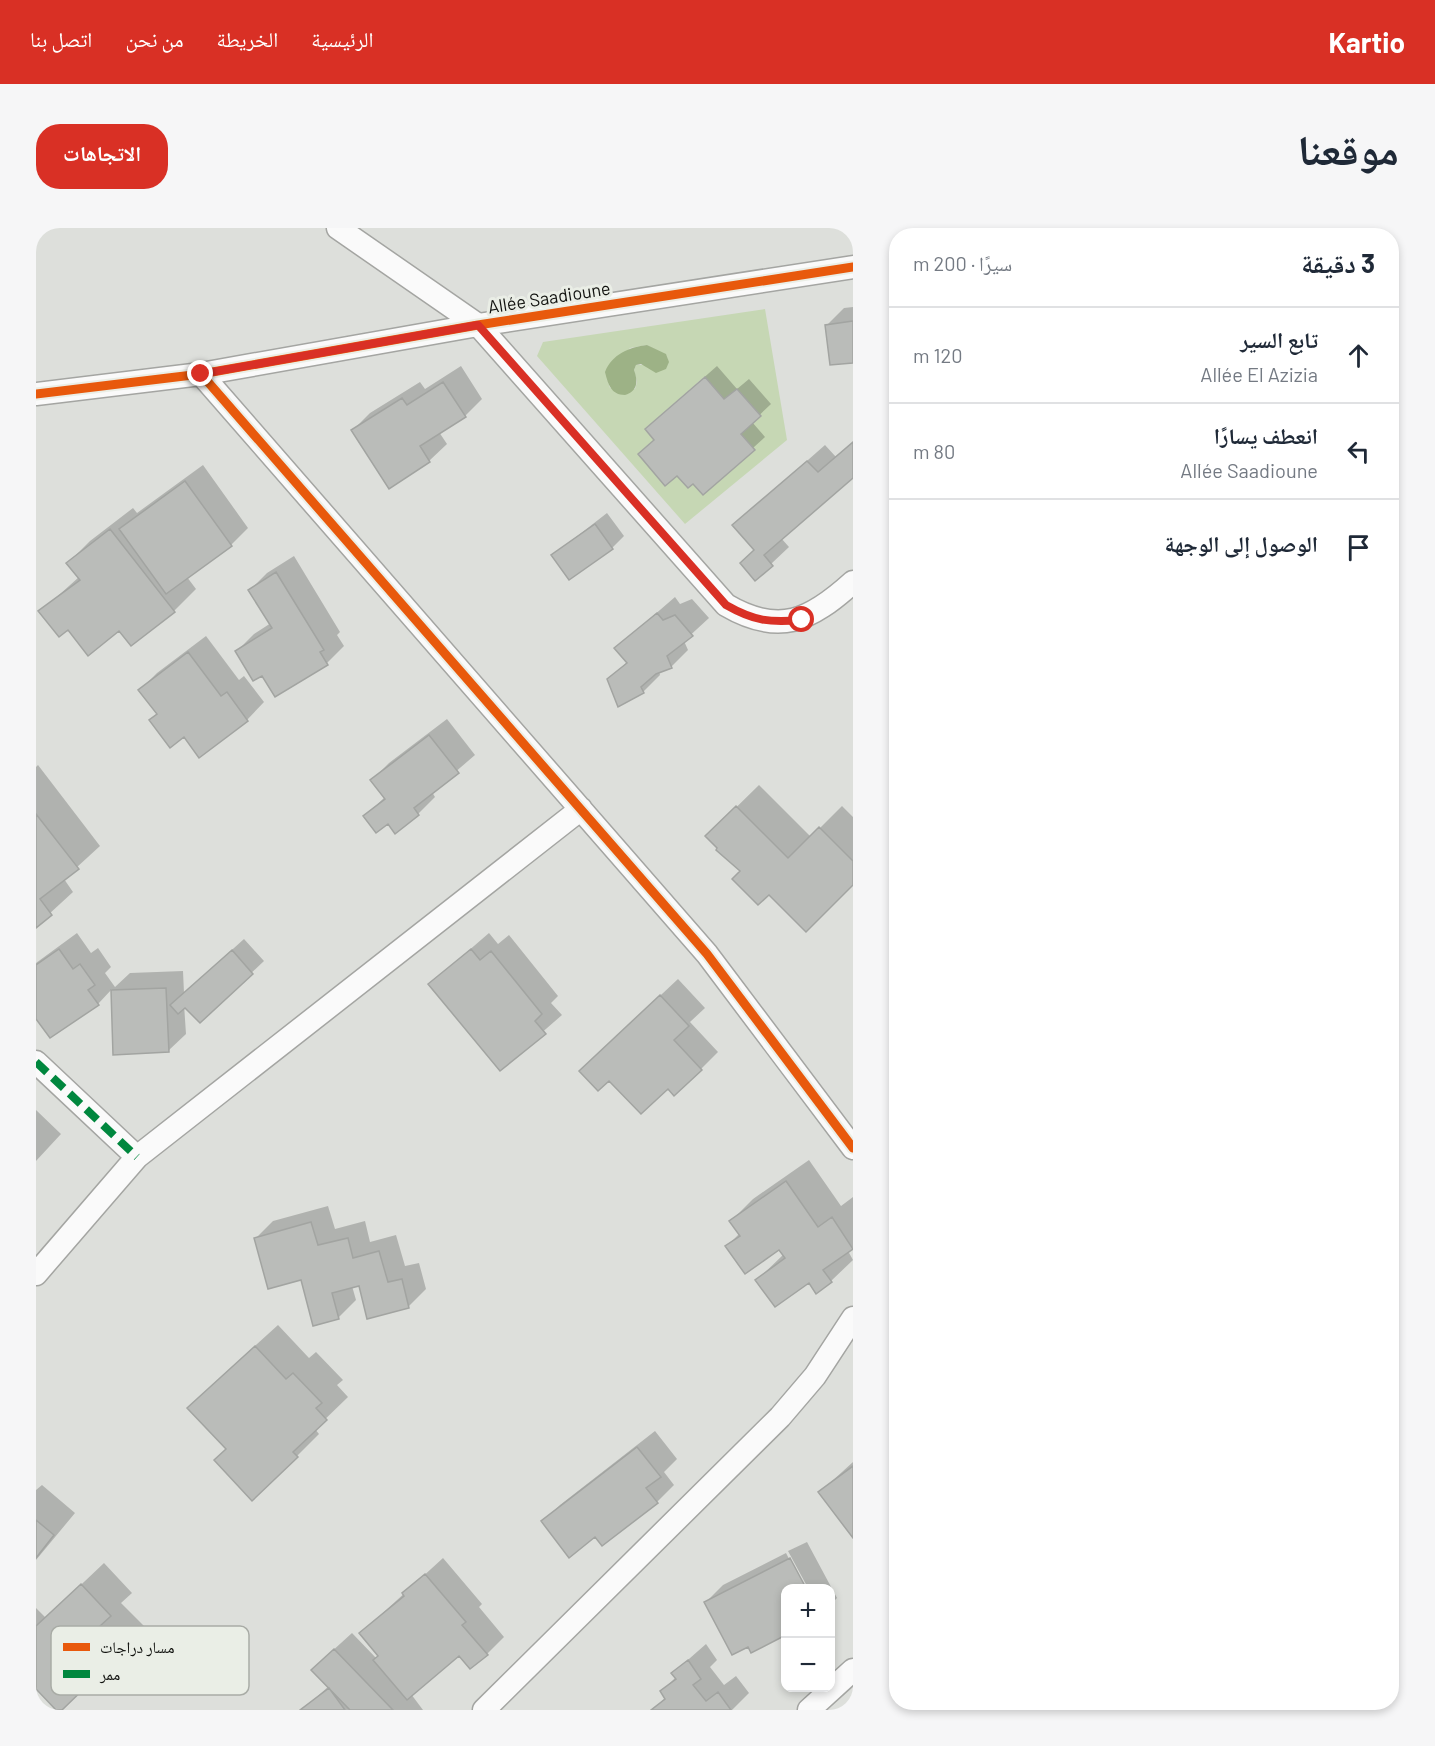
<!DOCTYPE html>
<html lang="ar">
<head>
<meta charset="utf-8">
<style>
	body { margin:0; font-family:Barlow,"Noto Naskh Arabic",sans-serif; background:#f6f6f7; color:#1f2937; direction:rtl }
	.controls { position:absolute; right:18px; bottom:18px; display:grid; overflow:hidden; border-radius:12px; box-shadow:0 3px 9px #0003 }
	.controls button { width:54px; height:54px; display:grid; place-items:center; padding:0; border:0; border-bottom:2px solid #e0e1e3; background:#fff; color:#1f2937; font:30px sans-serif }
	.stop { position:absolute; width:18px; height:18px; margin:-14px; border:4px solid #d93025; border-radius:50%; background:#fff }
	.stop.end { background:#d93025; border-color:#fff; box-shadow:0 2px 6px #0008 }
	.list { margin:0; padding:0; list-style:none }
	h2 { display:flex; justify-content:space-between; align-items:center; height:78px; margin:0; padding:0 24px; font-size:26px }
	h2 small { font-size:20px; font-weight:400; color:#747a83 }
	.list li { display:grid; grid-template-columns:39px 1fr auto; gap:18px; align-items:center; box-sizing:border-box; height:96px; padding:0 24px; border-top:2px solid #e0e1e3 }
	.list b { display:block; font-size:22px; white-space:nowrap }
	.list p { margin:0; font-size:20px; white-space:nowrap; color:#747a83 }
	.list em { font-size:20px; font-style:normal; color:#747a83 }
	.icon { flex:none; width:33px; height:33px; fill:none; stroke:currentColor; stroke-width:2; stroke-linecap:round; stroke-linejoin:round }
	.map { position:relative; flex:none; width:817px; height:1482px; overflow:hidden; direction:ltr; border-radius:24px }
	header { display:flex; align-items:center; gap:36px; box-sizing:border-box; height:84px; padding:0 30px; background:#d93025; color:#fff }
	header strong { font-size:28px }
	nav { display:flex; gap:33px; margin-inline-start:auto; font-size:21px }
	.intro { display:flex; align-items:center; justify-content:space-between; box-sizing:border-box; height:144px; padding:0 36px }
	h1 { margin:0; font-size:42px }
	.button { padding:15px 27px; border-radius:24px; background:#d93025; color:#fff; font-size:21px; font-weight:700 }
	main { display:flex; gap:36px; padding:0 36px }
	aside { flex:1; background:#fff; border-radius:24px; box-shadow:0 3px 9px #0003 }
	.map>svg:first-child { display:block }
</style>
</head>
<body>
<header>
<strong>Kartio</strong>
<nav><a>الرئيسية</a><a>الخريطة</a><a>من نحن</a><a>اتصل بنا</a></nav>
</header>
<div class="intro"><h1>موقعنا</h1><a class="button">الاتجاهات</a></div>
<main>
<aside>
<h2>3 دقيقة<small>سيرًا · 200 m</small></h2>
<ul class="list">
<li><svg class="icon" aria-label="ahead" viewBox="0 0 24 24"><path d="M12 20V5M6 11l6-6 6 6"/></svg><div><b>تابع السير</b><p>Allée El Azizia</p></div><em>120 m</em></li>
<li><svg class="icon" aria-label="left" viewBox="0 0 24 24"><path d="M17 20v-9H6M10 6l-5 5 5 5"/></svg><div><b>انعطف يسارًا</b><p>Allée Saadioune</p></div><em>80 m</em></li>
<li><svg class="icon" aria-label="arrive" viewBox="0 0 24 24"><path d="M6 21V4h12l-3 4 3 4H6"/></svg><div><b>الوصول إلى الوجهة</b></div></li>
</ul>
</aside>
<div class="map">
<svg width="817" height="1482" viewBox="0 0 817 1482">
	<rect width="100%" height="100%" fill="#dddfdb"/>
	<!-- green -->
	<path fill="#c6d7b4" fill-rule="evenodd" d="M729,81L751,212L649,296L501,128L507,114ZM611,117L631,128L632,137H600L598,142L601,154L599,161L574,160L571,150L594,120ZM668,149L688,171L701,161L724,188L705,206L719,222L667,267L657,256L652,260L641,248L629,257L602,226L618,212L609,201Z"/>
	<!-- water -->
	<path fill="#9db286" d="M611,117L630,126L633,134L630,141L620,145L605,136L600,137L598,142C602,153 602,163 589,167C575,167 572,156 569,144C576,126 594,119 611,117Z"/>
	<!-- shadow -->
	<path fill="#0003" d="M817,79V133L791,97L808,80Z
		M425,138L446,171L429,188L403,204L411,216L393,233L354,259L317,202L334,185L384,154L389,161Z
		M681,138L701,161L713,151L735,176L716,194L729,209L667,265L619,211L622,190Z
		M817,214V248L745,310L753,319L719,351V321L698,297L789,217L800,229Z
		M167,237L212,300L195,317L151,349L160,361L138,383L95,416L84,401L32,400L4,384L43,349L32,335L54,313L97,280L101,285Z
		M571,285L588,308L576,320L517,327Z
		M258,328L304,404L301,407L308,418L291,435L227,446L201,423L218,406L235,395L214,362L231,345Z
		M639,369L644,376L656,371L673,390L648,413L652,422L635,439L623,443L624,447L607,464L573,452L591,434L580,420Z
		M170,408L203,452L208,448L228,474L211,492L164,528L148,507L122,485L104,462L121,445Z
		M411,491L439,527L396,564L399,569L382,586L352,594L329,588L349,569L336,552L353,535Z
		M2,537L64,618L28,651L37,664L0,698V539Z
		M723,557L775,609L806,578L817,589V655L733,664L706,643L671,608Z
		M41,705L55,725L62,720L75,739L69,745L79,759L94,745L147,743L148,765L208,711L228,733L164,793L148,776L150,806L132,823L79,825L76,761L62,776L0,788V735Z
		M453,705L462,716L473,707L522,768L515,775L526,787L464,841L394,756Z
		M642,751L669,780L654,794L682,824L665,841L632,859L562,826Z
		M0,882L25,906L0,933Z
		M773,932L805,978L817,969V1019L812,1023L817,1032L795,1053L721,1052L748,1026L744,1020L691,1018L704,1005L695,993L717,971Z
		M292,978L299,1001L329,993L334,1014L360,1007L369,1038L383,1035L390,1061L373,1078L324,1056L316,1058L320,1072L302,1090L266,1050L220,1010L237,993Z
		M242,1097L273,1130L280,1124L307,1152L301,1157L312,1169L279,1201L283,1206L261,1228L191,1221L175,1158Z
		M619,1203L641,1231L628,1244L638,1257L621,1274L559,1307L507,1294L524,1277Z
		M817,1234V1308L784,1264Z
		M6,1257L39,1285L0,1332V1262Z
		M771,1314L801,1370L794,1377V1360H772L752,1323Z
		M750,1325L768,1360H750L670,1374L687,1357Z
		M407,1330L446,1376L443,1379L468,1409L451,1426H423L375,1466L387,1482H266L293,1458L294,1425L316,1405L341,1431L344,1427L325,1405Z
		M68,1335L96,1365L85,1375L109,1399L22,1482L0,1459V1380L10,1390Z
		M670,1416L681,1432L674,1439L688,1457L700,1448L713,1465L696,1482H617L630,1469L626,1463L640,1449L637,1445Z"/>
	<!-- building -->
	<path fill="#babcb9" stroke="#a2a4a1" stroke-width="1.5" d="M817,93V135L794,137L789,97Z
		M669,149L688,171L701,161L725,188L705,206L719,222L667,267L657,256L652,260L641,248L629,258L602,226L618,212L609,201Z
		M407,154L430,189L384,218L394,234L353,261L315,202L366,170L371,177Z
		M817,214V250L728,327L737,338L719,353L704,335L718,322L696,297L771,233L782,244Z
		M149,253L196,318L130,366L83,301Z
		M559,296L577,321L533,352L515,327Z
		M74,301L139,384L95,418L83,403L52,428L32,402L23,409L2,383L44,352L30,335Z
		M240,344L288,422L284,424L292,437L239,469L226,448L217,453L199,423L236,400L212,362Z
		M621,385L627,392L639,387L657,408L631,428L636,440L620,446L605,459L608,465L582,479L571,451L591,435L578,420Z
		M152,424L185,468L191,464L212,493L163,530L148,509L134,520L113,492L121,486L102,462Z
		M393,507L423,545L378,580L383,587L359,606L352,596L340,605L327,588L349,571L334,552Z
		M700,578L752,630L783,599L817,633V657L770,704L733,667L722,677L696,651L704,643L680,622L681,620L669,608Z
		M0,586L43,641L4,671L16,687L0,700Z
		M23,721L37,741L44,736L59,757L52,762L63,777L14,810L0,791V737Z
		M435,721L444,732L455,723L506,786L499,793L510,806L464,843L392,756Z
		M196,722L217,746L164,795L149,780L142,786L134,777Z
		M130,760L133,824L77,827L75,762Z
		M624,767L653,798L638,812L666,842L638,868L632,861L605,886L573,853L562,863L543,843Z
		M750,953L782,999L796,989L817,1021L787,1042L796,1054L780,1066L773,1055L739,1079L719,1052L749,1030L743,1022L709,1046L689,1018L704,1008L693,993Z
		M275,994L282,1017L312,1010L317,1030L343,1023L352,1054L366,1051L373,1080L331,1091L323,1058L296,1065L303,1091L277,1098L265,1052L232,1061L218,1010Z
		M219,1118L250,1151L257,1145L286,1175L280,1180L291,1192L257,1224L262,1229L216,1273L178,1232L190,1221L151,1180Z
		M601,1219L625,1249L610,1260L622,1275L566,1318L559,1309L533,1330L505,1293Z
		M817,1238V1310L782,1264Z
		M0,1292L18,1307L0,1330Z
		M754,1330L770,1360H750V1407L715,1425L712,1419L696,1427L668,1374Z
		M389,1346L430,1394L426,1397L452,1427L434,1441L423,1428L371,1472L337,1432L342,1428L323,1405L368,1368L366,1365Z
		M45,1356L75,1388L64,1398L88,1422L26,1482H20L0,1461V1398Z
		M298,1421L357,1482H314L275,1442Z
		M652,1432L665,1451L657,1457L670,1473L682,1464L695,1482H615L629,1471L624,1463L640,1451L635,1445Z
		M293,1460L309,1482H264Z"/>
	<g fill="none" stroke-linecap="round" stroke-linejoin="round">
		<!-- street casing -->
		<g stroke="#a4a5a2" stroke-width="25">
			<path id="street" d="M302,0L442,97L690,377C743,408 774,393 817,354
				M165,146L671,726L817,920
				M0,166L165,146L442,97L817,39
				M0,834L101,929
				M0,1046L101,929L545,581
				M448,1482L744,1189L779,1148L817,1090
				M773,1482L817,1442"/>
		</g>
		<!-- path -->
		<path stroke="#c9cac9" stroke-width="4" stroke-dasharray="1.5 4.5" stroke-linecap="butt" d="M812,1482L817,1478"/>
		<!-- street -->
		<use href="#street" stroke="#fafafa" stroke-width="22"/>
		<!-- quiet -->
		<path stroke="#00873e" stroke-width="8" stroke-dasharray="15 8" stroke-linecap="butt" d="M0,834L101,929"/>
		<!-- cycleway casing -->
		<g stroke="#eaeee6" stroke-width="13">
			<path id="cycleway" d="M165,146L671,726L817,920
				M0,166L165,146L442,97L817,39"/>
		</g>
		<!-- cycleway -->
		<use href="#cycleway" stroke="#e8590c" stroke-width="9"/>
	</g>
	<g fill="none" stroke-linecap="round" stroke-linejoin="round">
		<!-- route -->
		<path stroke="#d93025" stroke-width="8" d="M165,146L442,97L690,377C718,393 734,395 766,392"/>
	</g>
	<g text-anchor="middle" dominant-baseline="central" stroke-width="6" stroke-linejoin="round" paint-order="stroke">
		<!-- street labels -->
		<g font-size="18" fill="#11120f" stroke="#eaeee6">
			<text transform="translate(513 69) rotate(-9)">Allée Saadioune</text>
		</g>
	</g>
	<!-- legend -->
	<rect x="15" y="1398" width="198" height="69" rx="9" fill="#eaeee6" stroke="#a9aca6" stroke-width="1.5"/>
	<rect x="27" y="1415" width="27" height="8" fill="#e8590c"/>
	<rect x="27" y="1442" width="27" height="8" fill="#00873e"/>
	<g font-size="16" fill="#11120f">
		<text x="64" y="1425">مسار دراجات</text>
		<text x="64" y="1452">ممر</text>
	</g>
</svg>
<div class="controls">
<button>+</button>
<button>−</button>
</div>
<div class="stop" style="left:766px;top:392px"></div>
<div class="stop end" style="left:165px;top:146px"></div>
</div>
</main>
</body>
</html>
